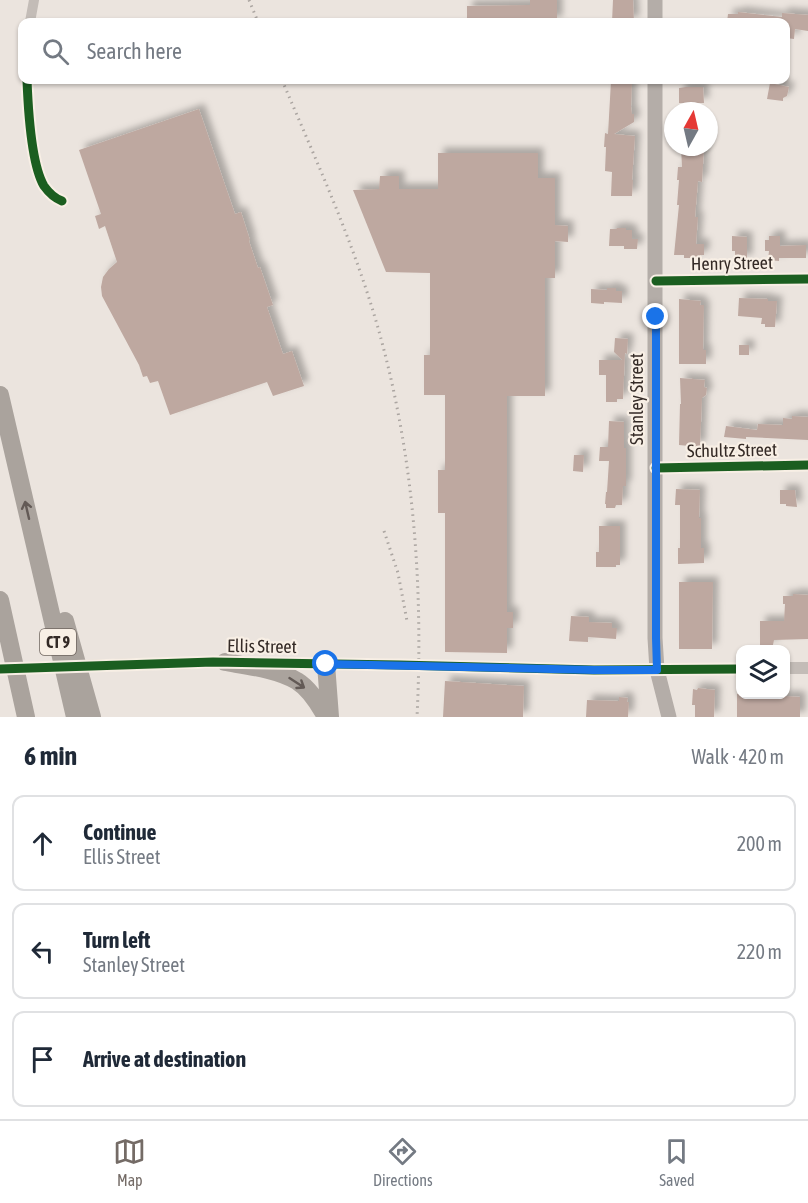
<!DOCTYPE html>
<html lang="en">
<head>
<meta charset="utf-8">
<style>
	body { margin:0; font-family:"Asap Condensed",sans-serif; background:#f6f6f7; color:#1f2937 }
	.controls { position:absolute; right:18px; bottom:18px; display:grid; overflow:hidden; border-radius:12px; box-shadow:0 2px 4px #0004 }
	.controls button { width:54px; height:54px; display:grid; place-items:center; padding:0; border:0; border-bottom:2px solid #e0e1e3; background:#fff; color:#1f2937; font:30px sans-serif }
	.compass { position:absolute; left:664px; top:102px; width:54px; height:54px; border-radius:50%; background:#fff; box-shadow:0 2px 4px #0004; rotate:8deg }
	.stop { position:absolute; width:18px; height:18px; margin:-14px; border:4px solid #1a73e8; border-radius:50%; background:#fff }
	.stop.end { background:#1a73e8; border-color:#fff; box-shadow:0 2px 6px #0008 }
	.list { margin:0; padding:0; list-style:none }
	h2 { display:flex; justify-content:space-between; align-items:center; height:78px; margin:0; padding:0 24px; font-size:26px }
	h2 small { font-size:20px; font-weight:400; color:#747a83 }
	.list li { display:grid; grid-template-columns:39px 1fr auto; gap:18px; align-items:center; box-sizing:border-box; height:96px; margin:0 12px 12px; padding:0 12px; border:2px solid #e0e1e3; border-radius:12px }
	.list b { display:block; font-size:22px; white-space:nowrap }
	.list p { margin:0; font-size:20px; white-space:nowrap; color:#747a83 }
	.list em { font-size:20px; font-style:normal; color:#747a83 }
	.icon { flex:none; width:33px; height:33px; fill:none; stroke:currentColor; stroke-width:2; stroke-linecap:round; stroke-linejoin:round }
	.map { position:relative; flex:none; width:808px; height:717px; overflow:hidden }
	.search { position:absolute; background:#fff; box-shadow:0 2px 4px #0004; left:18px; right:18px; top:18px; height:66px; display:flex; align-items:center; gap:15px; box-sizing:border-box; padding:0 21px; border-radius:12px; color:#747a83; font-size:22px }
	.sheet { height:402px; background:#fff }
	nav { display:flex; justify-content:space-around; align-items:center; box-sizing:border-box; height:84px; border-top:2px solid #e0e1e3; background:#fff; font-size:16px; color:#747a83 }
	nav a { display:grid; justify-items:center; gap:3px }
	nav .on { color:#746b66 }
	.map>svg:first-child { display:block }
</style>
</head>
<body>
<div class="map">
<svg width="808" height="717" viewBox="0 0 808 717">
	<defs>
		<filter id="shadow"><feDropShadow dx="5.5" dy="-5.5" stdDeviation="3" flood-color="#0004"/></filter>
	</defs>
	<rect width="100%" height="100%" fill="#ebe4de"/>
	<!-- building -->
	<path fill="#bea8a0" filter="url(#shadow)" d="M530,0H557V22H467V6L530,5Z
		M613,0H633L634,22H612Z
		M738,12L782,17V13L808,15V31L795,29L794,39L786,38V22H727L728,14H738Z
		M611,81L632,82L631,107L632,114H634V122L614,134L635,136L632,180H633L632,196H611L612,172L605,171L606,147H604L605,133L608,134Z
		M770,83L789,87L787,96L783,98V101L767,99Z
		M686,87H703L704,103H679V88Z
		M199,109L235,214L241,212L250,240L249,241L258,268L260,267L273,305L267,307L283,354L292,351L304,386L273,396L267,382L170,415L158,381L150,383L147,376L143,377L139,365L102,296L101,287L103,277L109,269L117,262L105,226L99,229L95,216L101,214L79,150Z
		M681,147H704L702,182L698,181L695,217H698L696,244H704V255H700V258H684V255H674L679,205H677L679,180H677L678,167H682Z
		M438,153H538V178H555V225L568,226V242L555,241V278H545V396H507V612H513V628H507V653L445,652V513H438V470H445V395H424V355H430V273L386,272L353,190L379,189L380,176H399V189H438Z
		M617,228H626V230H632V239H638L637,249H624V246H609L610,229H616Z
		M732,236L747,237V260H735V251H732Z
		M769,236H780V246L806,245V258H779V261L768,260L769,251H765V240H769Z
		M607,288H616V291H622V303L604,302V304L591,303V289L607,290Z
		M739,298L768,299V301H777L775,327H765V324H761L762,318L738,316Z
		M679,299L701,301L700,305H704L703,350H706V364H679Z
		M615,338L628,339L627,354L625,353L623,399H617V402H606V375H599V360H622L614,352Z
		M739,345H749V355H739Z
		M680,378L705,380L704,387L707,388L706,395L702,398L700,447L679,445L680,404H681Z
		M792,416L808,417V440L746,437V439L724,437L726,426L757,430L758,424L783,425V418L792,419Z
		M609,421L624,422V448H626V486H623L622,505H616L615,508H606V504H605L606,492H607L609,461H599L600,447H608Z
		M574,455H584L583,472L573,471Z
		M676,489L700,490L699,518H701V548H704V563L678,564V548H680V505H675Z
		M780,490H795L797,507L786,506V504H780Z
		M599,526H620V565H616V567H596V552H599Z
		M679,582H713L712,649H679Z
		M793,594L808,595V639L774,640L773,645H760V621H784L785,604H783V596H793Z
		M571,616L589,617V622L612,623V628H617L616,639L588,637V642L569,641Z
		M445,681L524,686L523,717H443Z
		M698,688L715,690L714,717H695V705H692L693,689L697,690Z
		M737,694H751V697L784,698V696L800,697V717H737Z
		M619,697L628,698L627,702H629L628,717H586L587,700L619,701Z"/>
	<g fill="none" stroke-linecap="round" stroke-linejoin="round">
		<!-- minor -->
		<path stroke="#c3bcb7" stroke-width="10" d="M30,22L34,0
			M27,80C28,106 31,164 44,186C49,193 54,198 62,201
			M656,281L808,279
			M656,468L808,465"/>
		<!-- tertiary -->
		<path stroke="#c3bcb7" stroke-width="12" d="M261,663L399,665
			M113,665L232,662
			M427,666L594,670L740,669
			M786,668H808"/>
		<!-- secondary -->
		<path stroke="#b4ada8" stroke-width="15" d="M655,0V22
			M655,80V638L657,670L669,717"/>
		<!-- motorway -->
		<path stroke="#aaa39d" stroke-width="18" d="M0,395L75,717
			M0,600L26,717
			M65,621L92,717
			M225,662C248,666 276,669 297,681C310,689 319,704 326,717
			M326,664L330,717"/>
		<!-- rail -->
		<path stroke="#aba5a1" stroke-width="3" stroke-dasharray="1.5 4.5" stroke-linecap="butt" d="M249,0L258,22
			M282,80C312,151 344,221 368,295C412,431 424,575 417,717
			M384,531L398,573L407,621"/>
		<!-- tertiary-bridge -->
		<path stroke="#c3bcb7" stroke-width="12" d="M399,665L427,666
			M0,669L113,665"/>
		<!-- cycleway casing -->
		<g stroke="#f8efe5" stroke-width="13">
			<path id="cycleway" d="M27,80C28,106 31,164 44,186C49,193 54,198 62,201
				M656,281L808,279
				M656,468L808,465
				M0,669L213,662L399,665L594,670L740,669"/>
		</g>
		<!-- cycleway -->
		<use href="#cycleway" stroke="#1b5e20" stroke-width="9"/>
	</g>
	<!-- one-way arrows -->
	<defs><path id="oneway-shaft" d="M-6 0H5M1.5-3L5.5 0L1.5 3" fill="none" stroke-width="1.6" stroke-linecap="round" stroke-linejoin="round" transform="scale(1.5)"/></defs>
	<g stroke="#635a56">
		<use href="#oneway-shaft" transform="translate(27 510) rotate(-103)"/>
		<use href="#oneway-shaft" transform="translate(297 683) rotate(33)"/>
	</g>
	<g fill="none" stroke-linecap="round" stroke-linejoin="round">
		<!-- route -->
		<path stroke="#1a73e8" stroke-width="8" d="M326,664L594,670H657L656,638V317"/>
	</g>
	<g text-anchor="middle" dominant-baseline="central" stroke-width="4.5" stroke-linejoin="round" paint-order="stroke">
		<!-- shield labels -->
		<rect fill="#f8efe5" stroke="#6f655f" stroke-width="1.5" x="40" y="629" width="36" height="26" rx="4.5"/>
		<g font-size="16" font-weight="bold" fill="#342a26">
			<text x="58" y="642">CT 9</text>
		</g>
		<!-- street labels -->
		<g font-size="18" fill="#342a26" stroke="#f8efe5">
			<text transform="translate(732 263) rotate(-1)">Henry Street</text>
			<text transform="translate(636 399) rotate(-90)">Stanley Street</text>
			<text transform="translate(732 450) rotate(-1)">Schultz Street</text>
			<text transform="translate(262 646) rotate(1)">Ellis Street</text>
		</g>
	</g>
</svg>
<div class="controls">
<button><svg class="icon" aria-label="layers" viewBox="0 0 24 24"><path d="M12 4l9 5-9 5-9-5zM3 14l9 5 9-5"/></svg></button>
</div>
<svg class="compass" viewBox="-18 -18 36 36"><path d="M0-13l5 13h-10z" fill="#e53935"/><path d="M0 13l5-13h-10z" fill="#747a83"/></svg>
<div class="stop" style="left:326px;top:664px"></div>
<div class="stop end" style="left:656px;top:317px"></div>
<div class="search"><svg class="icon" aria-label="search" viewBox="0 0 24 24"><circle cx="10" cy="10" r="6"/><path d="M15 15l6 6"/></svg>Search here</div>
</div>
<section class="sheet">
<h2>6 min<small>Walk · 420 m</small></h2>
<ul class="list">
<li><svg class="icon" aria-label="ahead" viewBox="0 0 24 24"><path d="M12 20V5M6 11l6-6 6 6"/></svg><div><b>Continue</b><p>Ellis Street</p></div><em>200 m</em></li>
<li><svg class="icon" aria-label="left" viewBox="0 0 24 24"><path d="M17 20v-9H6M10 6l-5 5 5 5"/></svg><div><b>Turn left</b><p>Stanley Street</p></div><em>220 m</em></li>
<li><svg class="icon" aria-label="arrive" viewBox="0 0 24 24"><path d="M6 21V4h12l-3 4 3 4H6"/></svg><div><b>Arrive at destination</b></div></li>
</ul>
</section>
<nav>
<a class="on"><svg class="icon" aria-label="map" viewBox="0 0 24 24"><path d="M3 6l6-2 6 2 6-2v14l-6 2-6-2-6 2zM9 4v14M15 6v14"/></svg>Map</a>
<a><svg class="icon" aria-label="directions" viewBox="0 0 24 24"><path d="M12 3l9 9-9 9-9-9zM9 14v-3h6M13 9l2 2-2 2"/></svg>Directions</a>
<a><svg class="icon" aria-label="saved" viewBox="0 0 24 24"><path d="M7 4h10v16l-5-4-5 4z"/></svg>Saved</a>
</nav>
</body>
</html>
